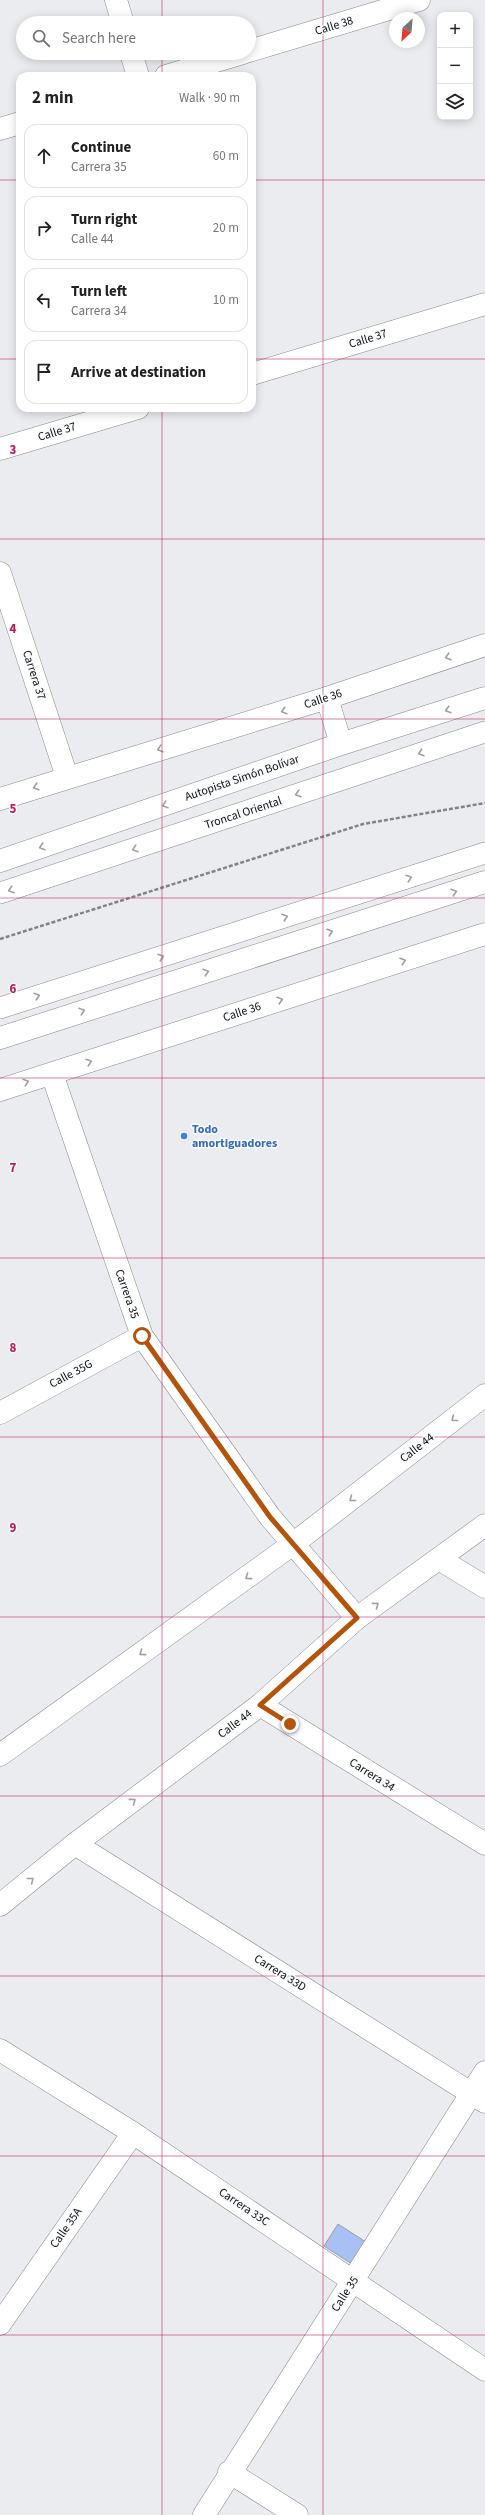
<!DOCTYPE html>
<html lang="en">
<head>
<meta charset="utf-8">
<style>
	body { margin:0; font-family:"Source Sans 3",sans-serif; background:#f6f6f6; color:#222 }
	.controls { position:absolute; right:12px; top:12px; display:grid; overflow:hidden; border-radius:8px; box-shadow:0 2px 10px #0003 }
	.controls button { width:36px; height:36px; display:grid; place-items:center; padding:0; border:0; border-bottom:1px solid #e0e0e0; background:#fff; color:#222; font:20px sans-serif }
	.compass { position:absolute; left:389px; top:12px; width:36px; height:36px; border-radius:50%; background:#fff; box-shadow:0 2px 10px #0003; rotate:206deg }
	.stop { position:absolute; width:12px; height:12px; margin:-9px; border:3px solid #b45309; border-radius:50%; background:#fff }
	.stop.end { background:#b45309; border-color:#fff; box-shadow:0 1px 4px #0008 }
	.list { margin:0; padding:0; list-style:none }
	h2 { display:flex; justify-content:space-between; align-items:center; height:52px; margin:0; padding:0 16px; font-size:17px }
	h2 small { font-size:13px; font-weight:400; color:#767676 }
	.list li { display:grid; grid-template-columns:26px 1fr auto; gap:12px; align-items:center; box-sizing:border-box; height:64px; margin:0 8px 8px; padding:0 8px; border:1px solid #e0e0e0; border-radius:12px }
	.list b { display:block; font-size:15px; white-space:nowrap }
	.list p { margin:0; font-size:13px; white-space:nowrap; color:#767676 }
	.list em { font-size:13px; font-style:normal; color:#767676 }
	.icon { flex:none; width:22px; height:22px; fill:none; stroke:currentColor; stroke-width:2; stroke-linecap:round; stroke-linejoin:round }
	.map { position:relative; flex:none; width:485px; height:2515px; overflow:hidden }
	.search { position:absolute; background:#fff; box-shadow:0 2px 10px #0003; left:16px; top:16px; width:240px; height:44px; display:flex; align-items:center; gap:10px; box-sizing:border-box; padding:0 14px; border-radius:22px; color:#767676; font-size:15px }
	.panel { position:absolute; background:#fff; box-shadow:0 2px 10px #0003; left:16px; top:72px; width:240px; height:340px; border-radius:12px }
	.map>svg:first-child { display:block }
</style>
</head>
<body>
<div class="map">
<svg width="485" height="2515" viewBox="0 0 485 2515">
	<rect width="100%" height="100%" fill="#ebecef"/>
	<!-- building -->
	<path fill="#a9c0f4" stroke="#9c9da0" d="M338,2224L369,2244L355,2266L324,2246Z"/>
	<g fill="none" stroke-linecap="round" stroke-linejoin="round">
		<!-- service casing -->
		<g stroke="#87888b" stroke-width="22">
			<path id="service" d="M0,893L485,732
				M0,1008L485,853"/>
		</g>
		<!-- minor casing -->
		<g stroke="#87888b" stroke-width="23">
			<path id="minor" d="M116,0L123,23
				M249,51L419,0
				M131,53L138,76
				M166,76L243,53
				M0,129L20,123
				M252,374L485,304
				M0,449L138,408
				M0,573L67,777
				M52,1074L142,1336L270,1517L357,1618
				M0,1413L142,1336
				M439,1559L485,1587
				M260,1705L485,1844
				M75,1844L485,2102
				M0,2050L133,2133L485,2370
				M0,2324L133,2133
				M229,2472L297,2515
				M204,2515L485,2072"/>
		</g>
		<!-- tertiary casing -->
		<g stroke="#87888b" stroke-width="23">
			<path id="tertiary" d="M0,799L327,698L485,645
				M0,1090L485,934"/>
		</g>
		<!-- secondary casing -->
		<g stroke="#87888b" stroke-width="23">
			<path id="secondary" d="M0,1755L293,1544L485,1395
				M0,1905L75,1844L260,1705L357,1618L485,1525"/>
		</g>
		<!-- trunk casing -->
		<g stroke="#87888b" stroke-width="23">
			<path id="trunk" d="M327,698L341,744
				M0,861L341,744L485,698
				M0,1038L485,882"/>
		</g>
		<!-- path -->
		<path stroke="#828385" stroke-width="2.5" stroke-dasharray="4 2" stroke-linecap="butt" d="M0,939L363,824L485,803"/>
		<!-- service -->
		<use href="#service" stroke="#fff" stroke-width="21"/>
		<!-- minor -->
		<use href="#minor" stroke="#fff" stroke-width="22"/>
		<!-- tertiary -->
		<use href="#tertiary" stroke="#fff" stroke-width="22"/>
		<!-- secondary -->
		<use href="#secondary" stroke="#fff" stroke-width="22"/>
		<!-- trunk -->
		<use href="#trunk" stroke="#fff" stroke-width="22"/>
	</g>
	<!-- one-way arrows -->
	<defs><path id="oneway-chevron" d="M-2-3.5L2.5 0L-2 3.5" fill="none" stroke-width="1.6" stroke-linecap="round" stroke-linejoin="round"/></defs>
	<g stroke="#a0a0a0">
		<use href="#oneway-chevron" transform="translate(448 657) rotate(162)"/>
		<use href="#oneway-chevron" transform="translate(448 710) rotate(162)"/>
		<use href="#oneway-chevron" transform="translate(284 711) rotate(163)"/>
		<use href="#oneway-chevron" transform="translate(160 749) rotate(163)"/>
		<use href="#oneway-chevron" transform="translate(421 753) rotate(162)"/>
		<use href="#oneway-chevron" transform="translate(36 787) rotate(162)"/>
		<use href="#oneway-chevron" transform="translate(298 794) rotate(162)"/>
		<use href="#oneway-chevron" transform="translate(165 805) rotate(161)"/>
		<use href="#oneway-chevron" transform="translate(42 847) rotate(162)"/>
		<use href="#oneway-chevron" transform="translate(135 849) rotate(162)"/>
		<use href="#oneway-chevron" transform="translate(409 878) rotate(-18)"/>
		<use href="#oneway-chevron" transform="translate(11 890) rotate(162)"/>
		<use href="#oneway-chevron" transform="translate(454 892) rotate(-18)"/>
		<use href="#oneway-chevron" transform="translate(285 917) rotate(-18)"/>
		<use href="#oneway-chevron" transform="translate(330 932) rotate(-18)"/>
		<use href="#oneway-chevron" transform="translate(161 957) rotate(-18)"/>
		<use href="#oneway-chevron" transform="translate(403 961) rotate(-18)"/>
		<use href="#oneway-chevron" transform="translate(206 972) rotate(-18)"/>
		<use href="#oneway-chevron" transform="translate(37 996) rotate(-18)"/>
		<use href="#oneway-chevron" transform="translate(280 1000) rotate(-18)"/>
		<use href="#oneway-chevron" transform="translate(82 1011) rotate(-18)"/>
		<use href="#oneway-chevron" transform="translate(89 1062) rotate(-18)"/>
		<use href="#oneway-chevron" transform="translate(26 1082) rotate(-18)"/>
		<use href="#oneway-chevron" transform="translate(454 1419) rotate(142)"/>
		<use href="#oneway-chevron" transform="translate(352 1499) rotate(142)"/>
		<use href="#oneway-chevron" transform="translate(248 1577) rotate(144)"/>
		<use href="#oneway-chevron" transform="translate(376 1605) rotate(-36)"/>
		<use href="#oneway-chevron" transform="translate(142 1653) rotate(144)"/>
		<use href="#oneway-chevron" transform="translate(133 1801) rotate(-37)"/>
		<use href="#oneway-chevron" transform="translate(31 1880) rotate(-39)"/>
	</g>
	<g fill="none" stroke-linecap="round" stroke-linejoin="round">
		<!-- route -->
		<path stroke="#b45309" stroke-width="5" d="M142,1336L270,1517L357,1618L260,1705L290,1724"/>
	</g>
	<!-- grid -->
	<path fill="none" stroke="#c2185b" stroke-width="1" stroke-opacity="0.55" d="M162,0V23M323,0V2515M162,53V76M0,180H20M252,180H485M0,359H20M252,359H485M162,408V2515M0,539H485M0,719H485M0,898H485M0,1078H485M0,1258H485M0,1437H485M0,1617H485M0,1796H485M0,1976H485M0,2156H485M0,2335H485"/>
	<!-- markers -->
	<circle fill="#3f7fe0" stroke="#f8fafc" stroke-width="1.5" cx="184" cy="1136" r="4"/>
	<g text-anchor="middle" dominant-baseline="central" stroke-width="3" stroke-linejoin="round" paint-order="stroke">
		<!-- street labels -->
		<g font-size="12" fill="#111112" stroke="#f8fafc">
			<text transform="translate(334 26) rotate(-17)">Calle 38</text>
			<text transform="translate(368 339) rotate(-17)">Calle 37</text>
			<text transform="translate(57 432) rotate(-17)">Calle 37</text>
			<text transform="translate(34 675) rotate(72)">Carrera 37</text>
			<text transform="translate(323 699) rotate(-18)">Calle 36</text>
			<text transform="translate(242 778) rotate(-19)">Autopista Simón Bolívar</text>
			<text transform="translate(243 813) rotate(-18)">Troncal Oriental</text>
			<text transform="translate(242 1012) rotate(-18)">Calle 36</text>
			<text transform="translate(127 1294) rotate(71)">Carrera 35</text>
			<text transform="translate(71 1374) rotate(-28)">Calle 35G</text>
			<text transform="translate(417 1448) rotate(-38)">Calle 44</text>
			<text transform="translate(235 1724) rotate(-37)">Calle 44</text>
			<text transform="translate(372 1775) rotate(32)">Carrera 34</text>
			<text transform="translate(280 1973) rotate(32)">Carrera 33D</text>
			<text transform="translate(244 2207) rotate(34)">Carrera 33C</text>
			<text transform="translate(66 2228) rotate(-55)">Calle 35A</text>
			<text transform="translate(345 2294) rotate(-57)">Calle 35</text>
		</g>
		<!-- shop labels -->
		<g font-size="12" font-weight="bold" fill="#366cbe" stroke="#f8fafc" text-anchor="start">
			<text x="192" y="1129">Todo<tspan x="192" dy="14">amortiguadores</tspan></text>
		</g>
	</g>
	<g font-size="13" text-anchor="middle" font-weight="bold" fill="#c2185b" stroke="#f8fafc" stroke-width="3" stroke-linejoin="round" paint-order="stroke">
		<text x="13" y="454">3</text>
		<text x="13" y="633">4</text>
		<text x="13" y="813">5</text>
		<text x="13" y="993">6</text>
		<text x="13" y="1172">7</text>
		<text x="13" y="1352">8</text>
		<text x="13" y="1532">9</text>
	</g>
</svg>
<div class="controls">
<button>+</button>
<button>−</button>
<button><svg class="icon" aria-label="layers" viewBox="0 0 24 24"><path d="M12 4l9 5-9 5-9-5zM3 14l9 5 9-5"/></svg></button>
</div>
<svg class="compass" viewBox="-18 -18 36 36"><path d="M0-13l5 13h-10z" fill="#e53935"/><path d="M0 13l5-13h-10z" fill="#767676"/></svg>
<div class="stop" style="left:142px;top:1336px"></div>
<div class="stop end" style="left:290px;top:1724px"></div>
<div class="search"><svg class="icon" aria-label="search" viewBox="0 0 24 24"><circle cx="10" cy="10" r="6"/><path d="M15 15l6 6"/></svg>Search here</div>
<section class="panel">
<h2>2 min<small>Walk · 90 m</small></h2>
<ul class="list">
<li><svg class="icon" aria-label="ahead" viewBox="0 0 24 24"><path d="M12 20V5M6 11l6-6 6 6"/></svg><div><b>Continue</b><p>Carrera 35</p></div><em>60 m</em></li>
<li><svg class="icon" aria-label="right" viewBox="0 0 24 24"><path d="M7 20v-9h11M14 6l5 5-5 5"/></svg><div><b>Turn right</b><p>Calle 44</p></div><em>20 m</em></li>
<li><svg class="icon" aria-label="left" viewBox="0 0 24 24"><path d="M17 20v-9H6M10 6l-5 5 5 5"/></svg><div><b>Turn left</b><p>Carrera 34</p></div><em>10 m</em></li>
<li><svg class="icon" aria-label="arrive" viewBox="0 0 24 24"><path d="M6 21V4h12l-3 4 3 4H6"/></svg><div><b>Arrive at destination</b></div></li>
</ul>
</section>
</div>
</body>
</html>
